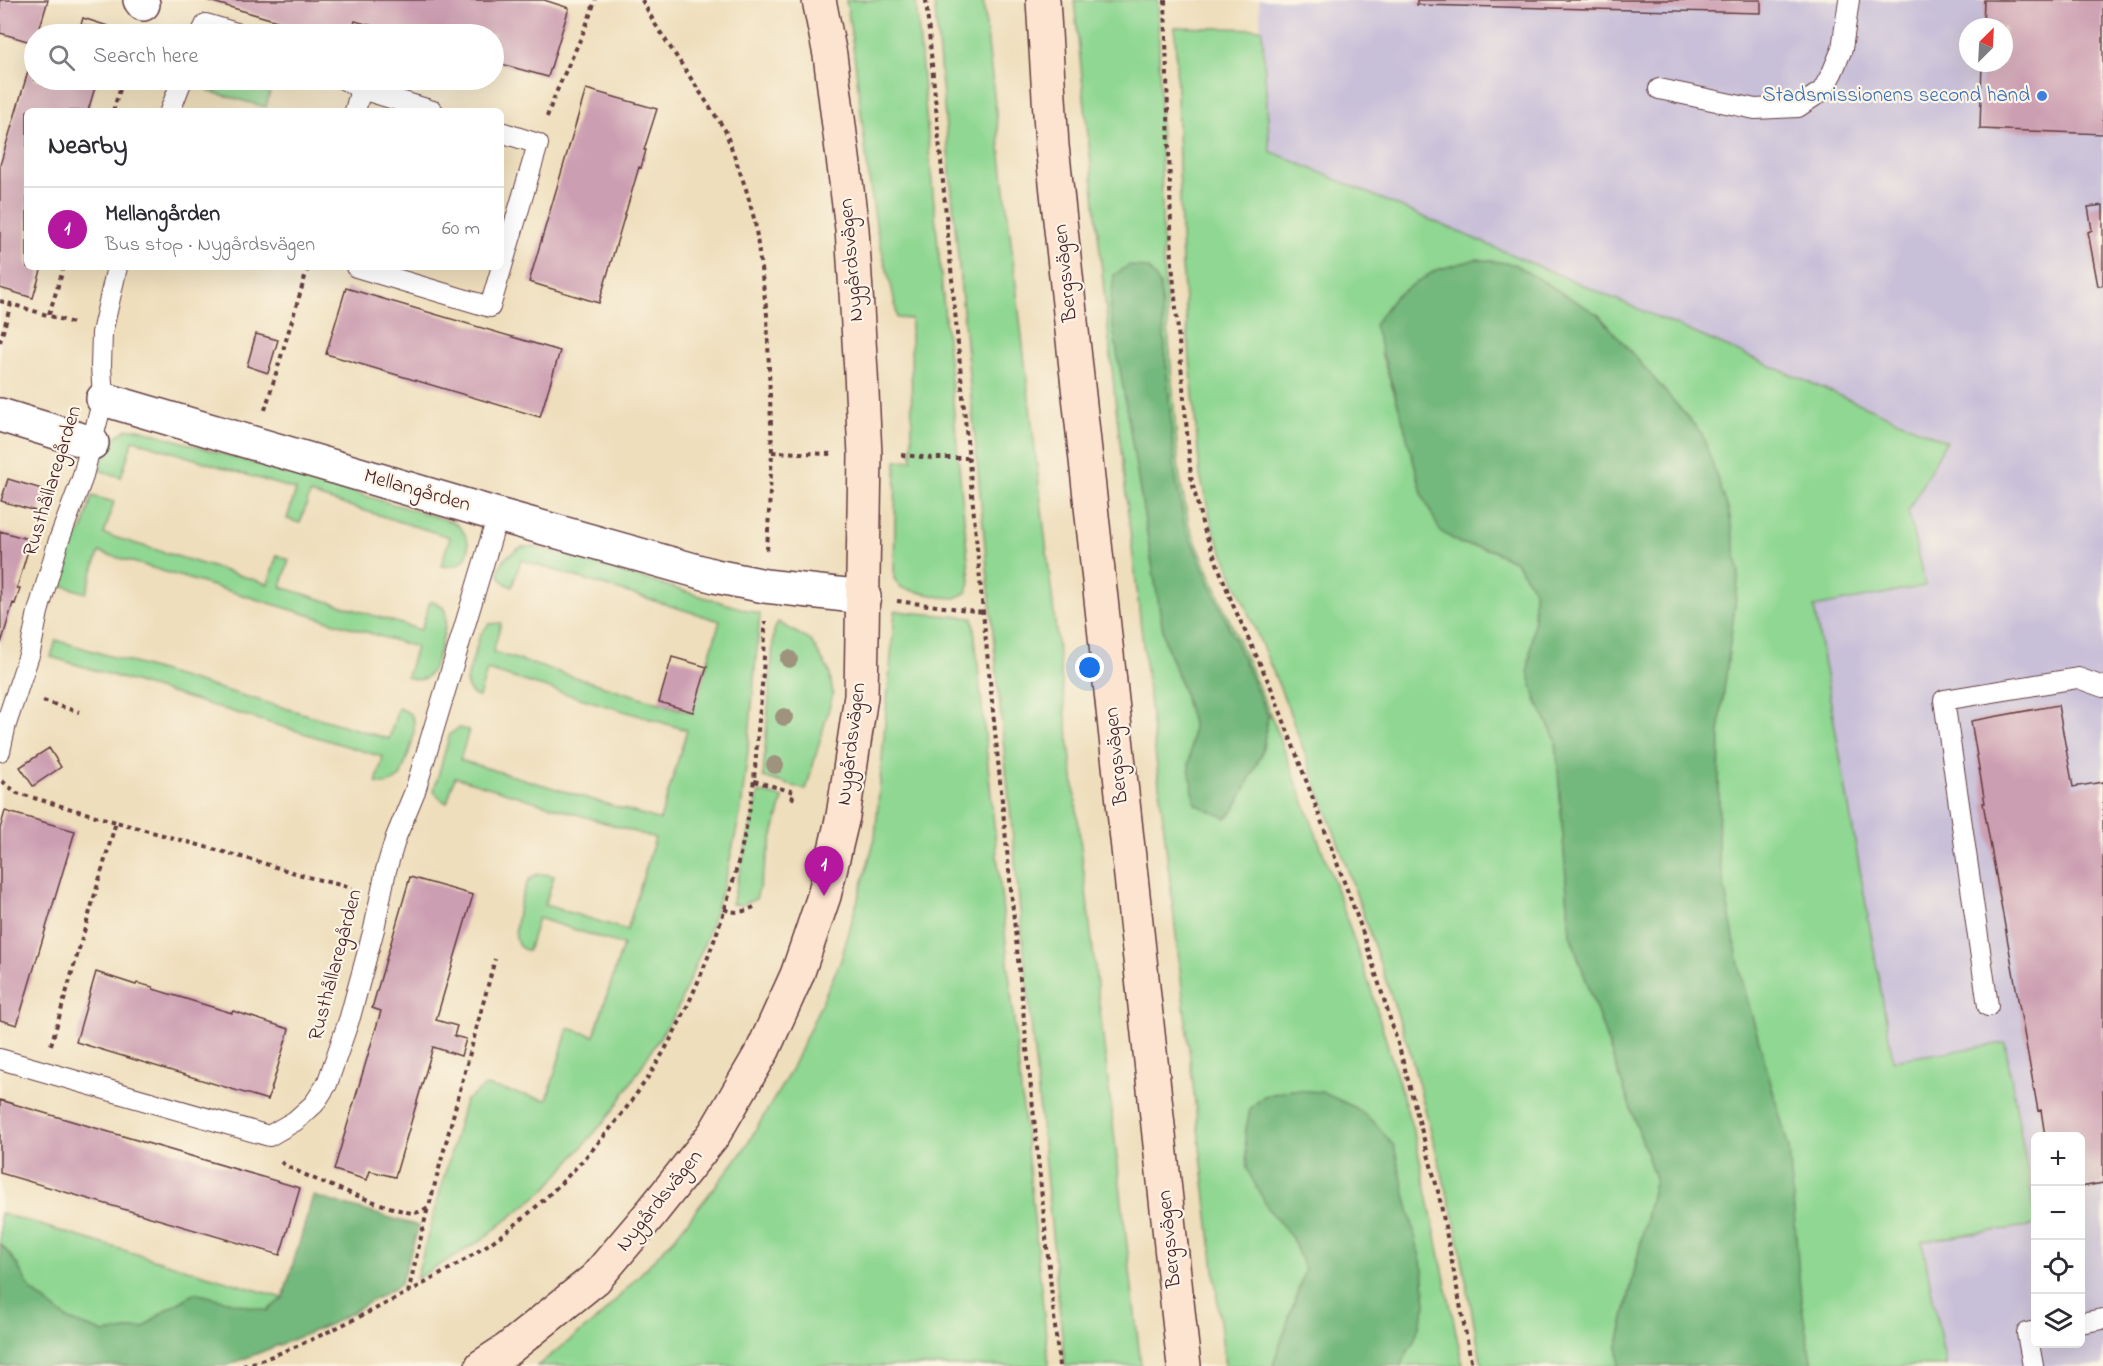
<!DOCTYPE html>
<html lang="en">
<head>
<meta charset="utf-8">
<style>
	body { margin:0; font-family:"Indie Flower",sans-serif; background:#f7f7f7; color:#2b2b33 }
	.controls { position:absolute; right:18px; bottom:18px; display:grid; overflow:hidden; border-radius:9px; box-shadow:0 6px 24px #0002 }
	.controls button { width:54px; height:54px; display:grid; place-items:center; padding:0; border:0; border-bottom:2px solid #e1e1e2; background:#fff; color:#2b2b33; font:30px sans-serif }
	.compass { position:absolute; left:1959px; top:18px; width:54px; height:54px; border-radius:50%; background:#fff; box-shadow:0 6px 24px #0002; rotate:24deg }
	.you { position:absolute; left:1090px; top:668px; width:21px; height:21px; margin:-15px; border:4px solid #fff; border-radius:50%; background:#1a73e8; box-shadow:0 0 0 9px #1a73e833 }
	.badge { display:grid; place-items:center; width:39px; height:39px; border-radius:50%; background:#b5179e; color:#fff; font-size:20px; font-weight:700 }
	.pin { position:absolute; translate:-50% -50px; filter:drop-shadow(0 2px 3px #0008) }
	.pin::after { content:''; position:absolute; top:32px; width:21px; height:18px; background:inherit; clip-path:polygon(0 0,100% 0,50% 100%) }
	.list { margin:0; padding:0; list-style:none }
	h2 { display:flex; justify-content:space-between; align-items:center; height:78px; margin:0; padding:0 24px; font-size:26px }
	h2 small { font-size:20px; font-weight:400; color:#7c7c81 }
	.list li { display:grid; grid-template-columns:39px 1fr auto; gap:18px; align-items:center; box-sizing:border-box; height:84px; padding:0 24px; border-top:2px solid #e1e1e2 }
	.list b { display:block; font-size:22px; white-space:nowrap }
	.list p { margin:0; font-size:20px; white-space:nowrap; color:#7c7c81 }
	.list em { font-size:20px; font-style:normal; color:#7c7c81 }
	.icon { flex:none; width:33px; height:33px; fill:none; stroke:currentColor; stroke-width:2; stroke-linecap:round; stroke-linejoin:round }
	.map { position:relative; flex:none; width:2103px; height:1366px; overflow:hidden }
	.search { position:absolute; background:#fff; box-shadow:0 6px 24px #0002; left:24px; top:24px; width:480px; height:66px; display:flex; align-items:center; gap:15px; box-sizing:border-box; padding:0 21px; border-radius:33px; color:#7c7c81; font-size:22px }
	.panel { position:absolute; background:#fff; box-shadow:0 6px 24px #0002; left:24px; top:108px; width:480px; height:162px; border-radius:9px }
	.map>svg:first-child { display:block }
</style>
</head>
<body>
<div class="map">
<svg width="2103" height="1366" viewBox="0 0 2103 1366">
	<rect width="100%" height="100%" fill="#fcf5e5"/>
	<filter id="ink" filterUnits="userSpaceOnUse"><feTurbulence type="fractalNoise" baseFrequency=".0167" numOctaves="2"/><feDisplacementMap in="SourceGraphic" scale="12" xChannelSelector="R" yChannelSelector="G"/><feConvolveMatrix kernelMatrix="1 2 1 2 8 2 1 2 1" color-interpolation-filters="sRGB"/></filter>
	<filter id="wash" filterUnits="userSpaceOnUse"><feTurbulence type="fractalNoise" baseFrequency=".008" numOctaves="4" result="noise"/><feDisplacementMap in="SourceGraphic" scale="24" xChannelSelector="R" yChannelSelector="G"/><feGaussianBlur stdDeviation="1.35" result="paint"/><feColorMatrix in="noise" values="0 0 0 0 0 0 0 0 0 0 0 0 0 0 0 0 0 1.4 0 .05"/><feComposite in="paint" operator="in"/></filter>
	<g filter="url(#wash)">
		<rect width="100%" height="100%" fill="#eedebc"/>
		<!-- industrial -->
		<path fill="#c8bfd8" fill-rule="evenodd" d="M1259,0H2103V1366H1946L1922,1241L2035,1225L2036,1344H2080V1136H2036L2035,1215L2005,1043L1893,1061L1814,607L1925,586L1908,511L1946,440L1269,151ZM1968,27H2004V63H1968Z"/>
		<!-- green -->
		<path fill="#8fd792" stroke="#6c7b5e" stroke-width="1.5" fill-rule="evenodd" d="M846,0H916L931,172L970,582L967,592L956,598L940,597L902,588L894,579L896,461L912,460L911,319L897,318C894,286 881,256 876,224C863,150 859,74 846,0Z
			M934,0H983L1141,1366H1065L1002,728Z
			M1074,0H1158L1163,263L1179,473L1189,526L1274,723L1333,879L1371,990L1415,1137L1463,1366H1400L1414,1341L1426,1305L1423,1270L1291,1090L1264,1096L1250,1109L1269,1210L1292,1238L1305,1270L1273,1366H1225L1116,407ZM1160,285L1175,474L1185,527L1268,716L1262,754L1235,808L1226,818L1189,767L1193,727L1182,687L1165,642L1110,309Z
			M1175,27L1262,29L1270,151L1946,441L1908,511L1925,586L1814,607L1893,1060L2005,1043L2035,1215V1225L1922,1241L1946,1366H1812L1718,853L1720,721L1739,573L1381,353L1400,411L1459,543L1491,550L1516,562L1534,590L1536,700L1556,740L1570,934L1655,1178L1618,1345V1366H1482L1456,1227L1409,1048L1341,850L1285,700L1213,529L1200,475L1182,266Z
			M212,80H273L266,107L208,91Z
			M128,429H139L453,522C476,536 474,571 441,566L450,537L310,494L300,523L287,519L296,490L133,440L121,477L99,470C106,448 107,440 128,429Z
			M92,496L114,502L104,534L268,584L277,555L289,560L281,587L421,630L430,601C437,603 442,605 445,611C449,622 436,672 425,678C419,681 414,679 407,677L416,647L99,552L86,593L64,586L55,580L65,550L83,529Z
			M522,547H535L555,552L760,614L748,749L741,810L726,877L705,942L676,1012L613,1111L546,1189L480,1241L416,1279L465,1101L486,1086L547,1100L568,1028L594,1036L623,945L538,918L528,951C523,949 519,948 517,942C512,931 522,887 531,878C537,872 546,874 554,876L545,905L627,930L655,838L455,777L447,803C441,800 437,796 434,790L450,734L459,728L469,730L460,760L660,820L687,730L487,670L479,697C471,696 468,689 466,682L480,635L489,624L501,623L493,652L692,713L720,621L521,560L512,587C485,575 505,555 522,547Z
			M895,611L973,618L1049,1366H537L601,1316L676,1236L743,1151L790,1072L841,960L875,838Z
			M778,622L811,641L829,671L833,694L806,790L763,777L774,631Z
			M56,640L389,739L398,708C403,710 408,711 411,715C421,728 405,763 400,777C392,784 385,785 376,783L383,757L51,657Z
			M759,792L783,798L756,899L741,905L732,904Z
			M0,1213L283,1298L267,1311L195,1293L160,1314L144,1328L104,1333L69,1320L31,1290L16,1263L0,1243Z"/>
		<!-- forest -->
		<path fill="#73b87c" stroke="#5e6c54" stroke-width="1.5" d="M1477,259L1514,264L1599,315L1702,434L1729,512L1739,573L1720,721L1718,853L1742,980L1789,1148L1801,1301L1812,1366H1618V1345L1655,1178L1570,934L1556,740L1536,700L1528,671L1534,621V590L1516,562L1491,550L1459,543L1440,531L1423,497L1400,411L1374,325L1395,296L1436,270Z
			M1129,265L1149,269L1160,285L1175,474L1185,527L1268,716L1262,753L1235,809L1226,818L1195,804L1189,767L1193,727L1182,687L1165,642L1110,309L1114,275Z
			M1291,1090L1322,1092L1356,1108L1374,1122L1394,1146L1423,1270L1426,1305L1414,1341L1400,1366H1273L1305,1270L1292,1238L1269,1210L1247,1169L1245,1134L1250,1109L1264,1096Z
			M313,1196L419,1226L400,1285L331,1324L226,1366H0V1243L16,1263L31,1290L69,1320L104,1333L144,1328L160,1314L195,1293L267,1311L283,1298Z"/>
		<g id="blocks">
			<!-- building -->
			<path fill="#cc9eb1" d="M0,0H48L38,34H34V43L0,33Z
				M206,0H544L569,8L548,77L494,62V34H402L355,21L351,34H321Z
				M1417,0H1761V13L1417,5Z
				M1984,0H2103V134L1980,129L1982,63H2004V27H1983Z
				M83,18L111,27L109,34H78Z
				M30,65L34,66V80H80L96,84L88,111H27V267H42L33,298L0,288V165Z
				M586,89L657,109L644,150H646L641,168L639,167L599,303L529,282Z
				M2103,205V285L2098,286L2088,232L2092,230L2088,207Z
				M346,288L560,351L540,417L326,354Z
				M256,334L278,340L268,373L247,366Z
				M8,479L45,490L39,512L1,501Z
				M0,531L31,540L17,588H20L18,595L15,604L13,603L1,644Z
				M672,657L707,667L693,712L659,702Z
				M2058,705L2073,787L2103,782V1183L2080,1187V1136H2045L2041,1110L2038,1111L1983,803H1985L1971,721Z
				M49,748L61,767L33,786L20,767Z
				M5,811L75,831L17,1025L0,1020V829Z
				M410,877L473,895L436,1020L457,1026L454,1036L466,1039L461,1056L433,1047L395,1177L370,1171L367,1180L334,1170L381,1011L372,1008Z
				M96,972L136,985L137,983L153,987V989L232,1013L233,1011L289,1029L268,1100L76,1042Z
				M0,1100L300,1188L280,1255L0,1173Z"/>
		</g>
	</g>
	<g filter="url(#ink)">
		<use href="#blocks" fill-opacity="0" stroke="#633c41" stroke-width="1.5"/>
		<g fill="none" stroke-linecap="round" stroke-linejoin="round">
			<!-- lane casing -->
			<g stroke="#633c41" stroke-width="22">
				<path id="lane" d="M201,34L206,24L240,34
					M345,80L361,89L433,111
					M1659,89L1755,109L1798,107L1822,91L1832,73L1842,49L1849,0
					M170,111L182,80
					M355,111L361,89
					M356,267L490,307L538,144L501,132
					M0,751L6,724L30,652L38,612L59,540L82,479L103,399L101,366L102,333L117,267
					M1988,1006L1944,700L2078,678L2103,687
					M0,1059L269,1136L295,1121L314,1104L327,1084L350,1017L374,929L386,870L396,837L415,791L498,515
					M2080,1323L2103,1319
					M2033,1366L2027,1333L2036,1331"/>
			</g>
			<!-- street casing -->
			<g stroke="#633c41" stroke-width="36">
				<path id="street" d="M140,0L143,4
					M103,399L498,515L715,576L765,586L864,597
					M0,415L92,443"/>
			</g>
			<!-- secondary casing -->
			<g stroke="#633c41" stroke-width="36">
				<path id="secondary" d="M1043,0L1052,146L1184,1366
					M482,1366L508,1349L595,1279L651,1213L714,1134L763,1050L797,975L824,896L843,816L861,696L865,455L861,372L852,229L830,55L819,0"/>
			</g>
			<!-- path -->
			<path stroke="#633c41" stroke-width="4" stroke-dasharray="4.5 4.5" stroke-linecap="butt" d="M642,0L655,24L725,130L746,189L755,222L767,315L772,452L767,551
				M926,0L983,612L1059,1366
				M1165,0L1172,263L1191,477L1203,527L1233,605L1273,692L1361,927L1399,1047L1439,1195L1472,1366
				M113,111L123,80
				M547,117C560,77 583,41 595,0
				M0,301L11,304
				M49,314L64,267
				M0,342L11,304L73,323
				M265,410L308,267
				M772,452L831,454
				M901,455L933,458H969
				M897,601L983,612
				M43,701L79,712
				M2,781L17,793L116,822
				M754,781L794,792L792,800
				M724,909C736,914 743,912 754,907
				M51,1045L116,822L256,861L308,877L352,888
				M281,1162C293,1173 394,1211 412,1213C419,1213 423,1211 429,1206L495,959
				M408,1293L428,1207
				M243,1366C289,1352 332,1330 375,1309C431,1281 490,1249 537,1206C583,1164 624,1116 657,1063C705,984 743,870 754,779C756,759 757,739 759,720C762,687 765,654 765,621"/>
			<!-- lane -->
			<use href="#lane" stroke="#fff" stroke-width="20"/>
			<!-- street -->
			<use href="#street" stroke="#fff" stroke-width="33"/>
			<!-- secondary -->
			<use href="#secondary" stroke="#fde4d0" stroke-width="33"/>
		</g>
		<!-- trees -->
		<g fill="#9f937d">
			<circle cx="789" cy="659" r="9"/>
			<circle cx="784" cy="717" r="9"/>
			<circle cx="775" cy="765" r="9"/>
		</g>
	</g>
	<!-- markers -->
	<circle fill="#3f7fe0" stroke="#fcf5e5" stroke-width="2" cx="2042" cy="96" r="6"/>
	<g text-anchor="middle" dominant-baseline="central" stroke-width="4.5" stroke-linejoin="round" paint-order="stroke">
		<!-- shop labels -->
		<g font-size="21" fill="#366cbe" stroke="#fcf5e5" text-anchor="end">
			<text x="2030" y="96">Stadsmissionens second hand</text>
		</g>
		<!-- street labels -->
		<g font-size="21" fill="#4a1f2b" stroke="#fcf5e5">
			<text transform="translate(852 260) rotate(-95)">Nygårdsvägen</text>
			<text transform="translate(1066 273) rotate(-96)">Bergsvägen</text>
			<text transform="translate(53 481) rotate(-73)">Rusthållaregården</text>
			<text transform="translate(417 491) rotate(16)">Mellangården</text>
			<text transform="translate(852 744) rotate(-83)">Nygårdsvägen</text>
			<text transform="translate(1117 756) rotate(-96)">Bergsvägen</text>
			<text transform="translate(336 965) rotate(-75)">Rusthållaregården</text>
			<text transform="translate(660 1201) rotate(-51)">Nygårdsvägen</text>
			<text transform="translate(1170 1239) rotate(-96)">Bergsvägen</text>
		</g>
	</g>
</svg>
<div class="controls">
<button>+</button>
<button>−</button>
<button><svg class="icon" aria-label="locate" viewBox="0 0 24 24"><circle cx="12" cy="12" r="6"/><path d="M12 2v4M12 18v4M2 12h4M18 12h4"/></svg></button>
<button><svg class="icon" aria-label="layers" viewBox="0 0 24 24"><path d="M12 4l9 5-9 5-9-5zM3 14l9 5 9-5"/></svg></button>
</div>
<svg class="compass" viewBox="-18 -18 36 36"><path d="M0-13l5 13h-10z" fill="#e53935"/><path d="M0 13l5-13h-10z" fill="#7c7c81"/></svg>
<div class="you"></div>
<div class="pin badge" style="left:824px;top:896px">1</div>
<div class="search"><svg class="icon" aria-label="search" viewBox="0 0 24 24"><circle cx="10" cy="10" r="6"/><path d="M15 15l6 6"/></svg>Search here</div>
<section class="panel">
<h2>Nearby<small></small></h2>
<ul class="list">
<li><span class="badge">1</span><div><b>Mellangården</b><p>Bus stop · Nygårdsvägen</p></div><em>60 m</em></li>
</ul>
</section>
</div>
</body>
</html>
